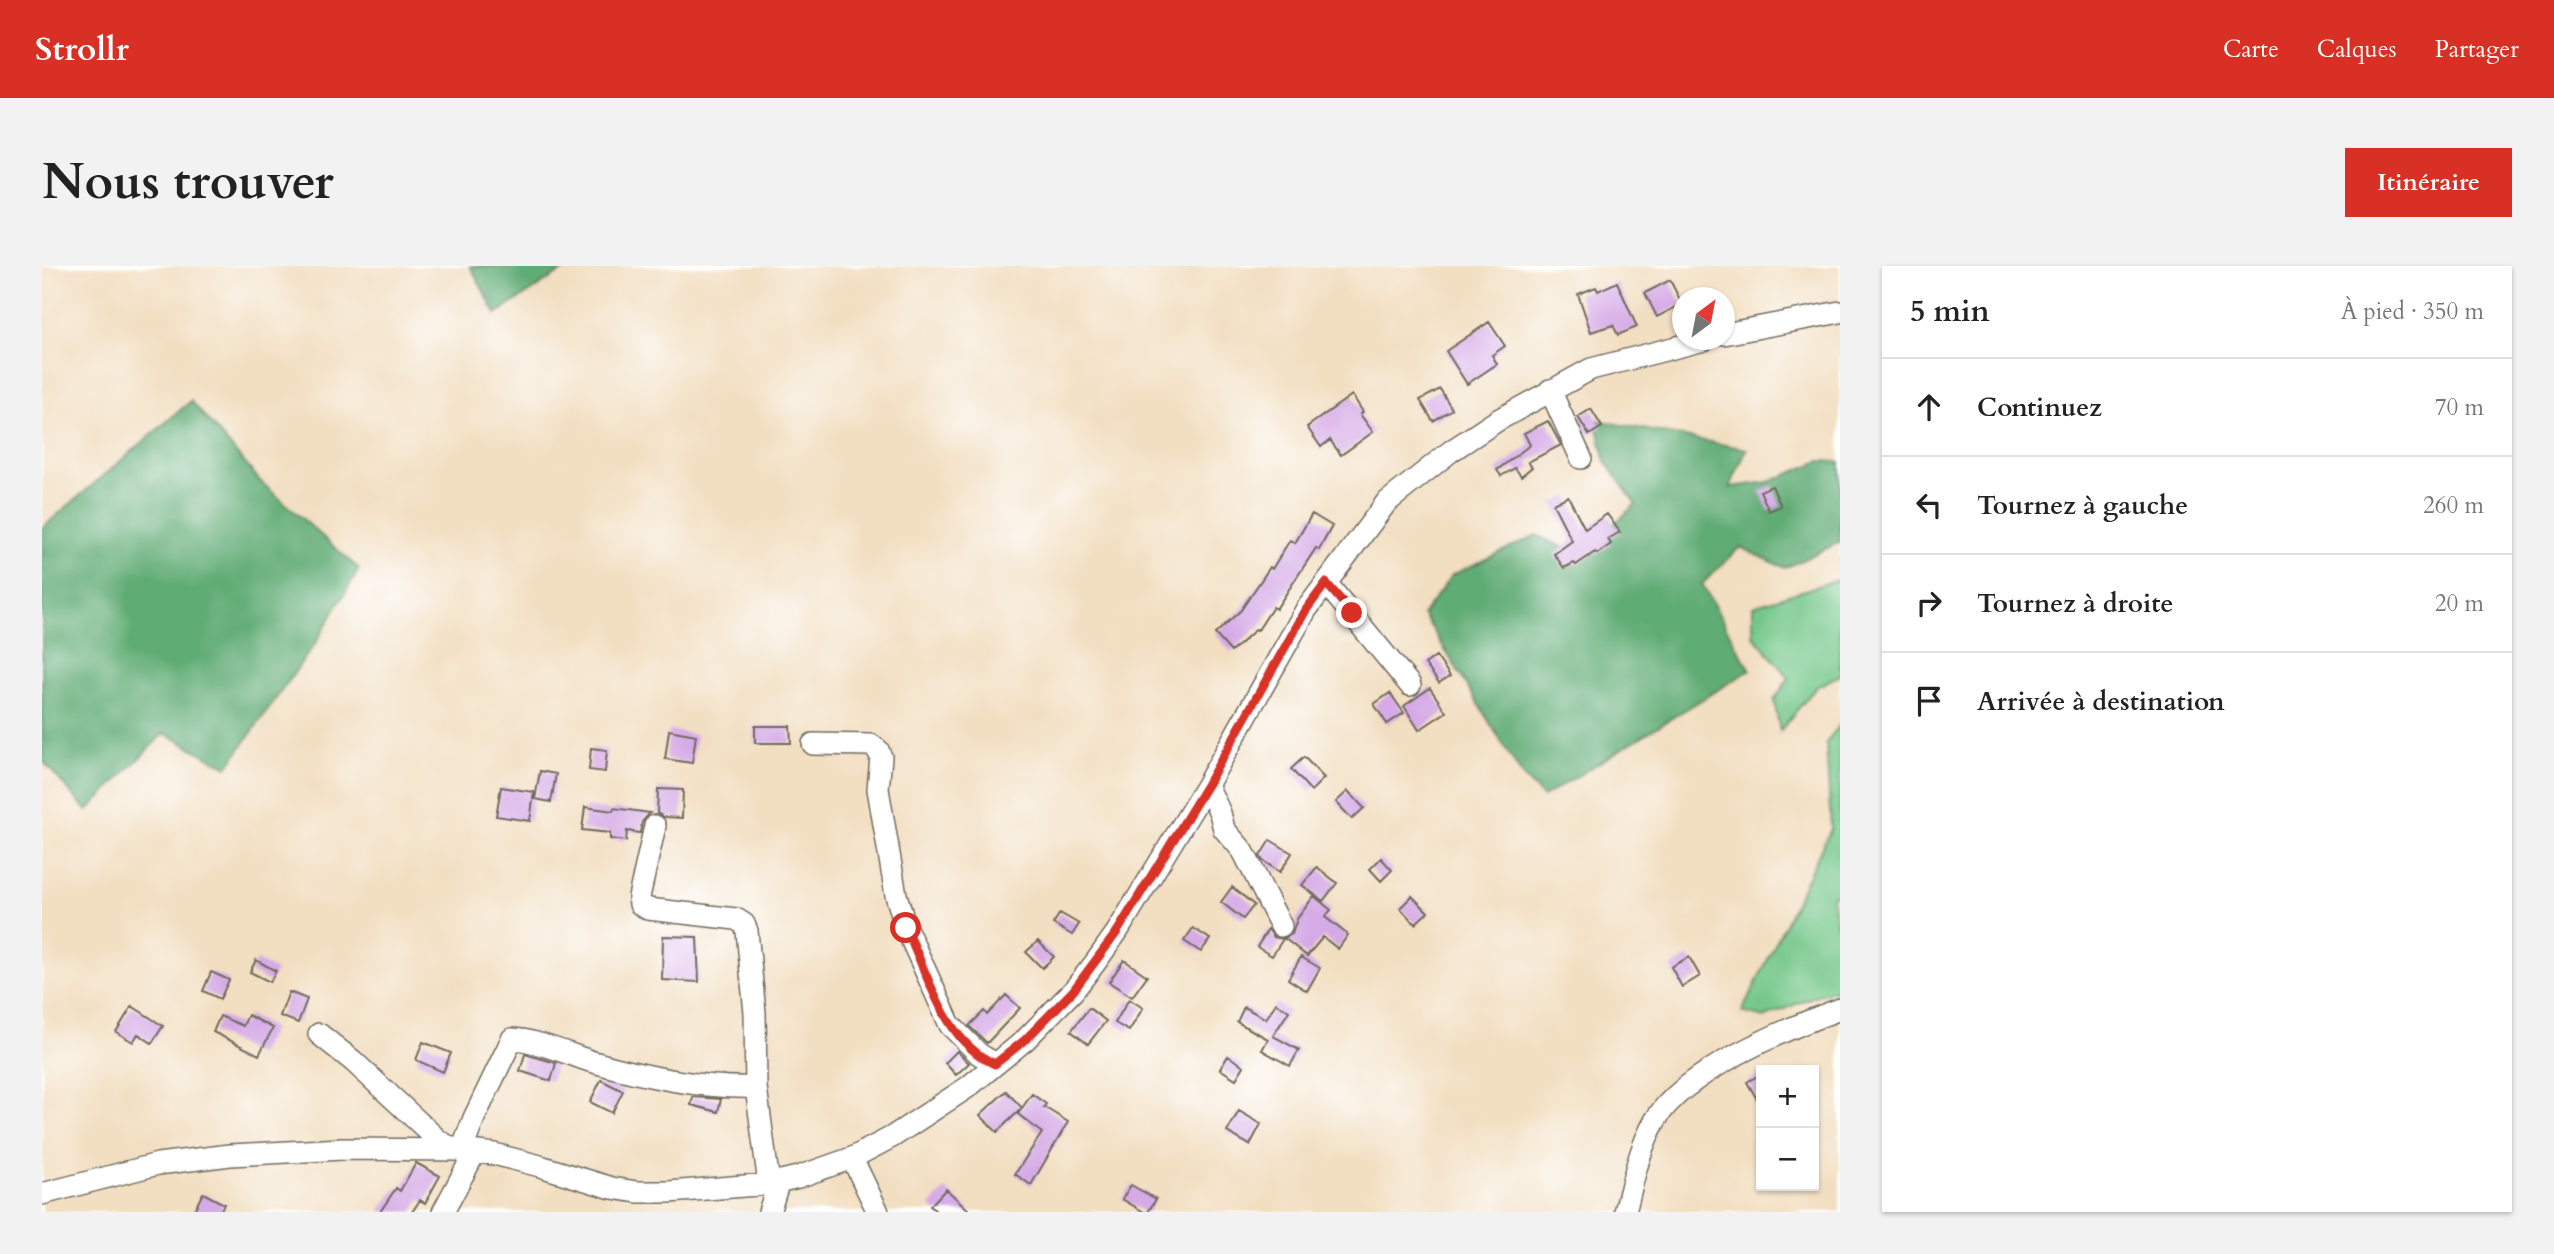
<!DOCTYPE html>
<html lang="fr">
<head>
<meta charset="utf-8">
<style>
	body { margin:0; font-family:Cardo,serif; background:#f2f2f2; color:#222 }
	.controls { position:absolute; right:21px; bottom:21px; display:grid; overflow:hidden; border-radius:0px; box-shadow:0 2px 5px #0004 }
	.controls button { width:63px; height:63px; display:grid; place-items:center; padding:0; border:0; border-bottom:2px solid #e0e0e0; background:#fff; color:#222; font:35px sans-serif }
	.compass { position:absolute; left:1630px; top:21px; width:63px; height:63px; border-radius:50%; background:#fff; box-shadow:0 2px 5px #0004; rotate:32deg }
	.stop { position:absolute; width:21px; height:21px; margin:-16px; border:5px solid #d93025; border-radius:50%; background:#fff }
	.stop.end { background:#d93025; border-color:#fff; box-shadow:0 2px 7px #0008 }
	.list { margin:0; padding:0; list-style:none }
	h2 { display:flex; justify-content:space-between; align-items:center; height:91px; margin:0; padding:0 28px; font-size:30px }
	h2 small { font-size:23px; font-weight:400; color:#767676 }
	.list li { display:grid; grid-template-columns:46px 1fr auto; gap:21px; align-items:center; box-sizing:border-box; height:98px; padding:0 28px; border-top:2px solid #e0e0e0 }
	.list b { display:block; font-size:26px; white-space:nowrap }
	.list em { font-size:23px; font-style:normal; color:#767676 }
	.icon { flex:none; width:38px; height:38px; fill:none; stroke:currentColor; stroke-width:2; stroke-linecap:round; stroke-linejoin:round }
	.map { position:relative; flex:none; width:1798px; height:946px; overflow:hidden; border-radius:0px }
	header { display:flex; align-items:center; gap:42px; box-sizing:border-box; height:98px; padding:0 35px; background:#d93025; color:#fff }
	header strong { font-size:33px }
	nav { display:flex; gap:38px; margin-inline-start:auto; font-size:24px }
	.intro { display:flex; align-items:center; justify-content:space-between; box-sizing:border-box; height:168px; padding:0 42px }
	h1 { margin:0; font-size:49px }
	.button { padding:18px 32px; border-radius:0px; background:#d93025; color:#fff; font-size:24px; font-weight:700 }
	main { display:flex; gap:42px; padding:0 42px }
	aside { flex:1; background:#fff; border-radius:0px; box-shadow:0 2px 5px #0004 }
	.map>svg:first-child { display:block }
</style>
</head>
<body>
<header>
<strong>Strollr</strong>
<nav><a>Carte</a><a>Calques</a><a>Partager</a></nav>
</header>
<div class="intro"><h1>Nous trouver</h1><a class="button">Itinéraire</a></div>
<main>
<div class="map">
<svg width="1798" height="946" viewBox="0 0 1798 946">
	<rect width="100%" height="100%" fill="#fff"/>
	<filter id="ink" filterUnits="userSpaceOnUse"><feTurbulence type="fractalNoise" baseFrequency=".0143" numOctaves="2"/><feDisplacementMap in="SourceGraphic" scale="14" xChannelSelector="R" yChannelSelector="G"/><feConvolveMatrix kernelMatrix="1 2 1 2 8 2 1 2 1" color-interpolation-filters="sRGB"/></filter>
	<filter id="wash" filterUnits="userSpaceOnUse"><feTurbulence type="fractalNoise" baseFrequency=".00686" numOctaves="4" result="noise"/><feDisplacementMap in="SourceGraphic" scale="28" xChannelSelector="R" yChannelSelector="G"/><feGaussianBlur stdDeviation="1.57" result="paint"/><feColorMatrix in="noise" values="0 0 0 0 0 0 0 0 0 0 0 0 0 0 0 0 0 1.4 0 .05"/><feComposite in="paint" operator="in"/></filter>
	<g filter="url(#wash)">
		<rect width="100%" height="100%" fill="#f2dec0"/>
		<!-- green -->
		<path fill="#75c789" stroke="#50795a" stroke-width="2" d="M1798,313V409L1774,421L1738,465L1732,434L1747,412L1711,369V340Z
			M1798,458V627L1789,630L1796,660H1798V724L1775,729L1722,752L1700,746L1789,563L1784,477Z"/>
		<!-- forest -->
		<path fill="#60ac75" stroke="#466c50" stroke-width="2" d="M428,0H523L520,5L454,48Z
			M149,135L219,216L317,303L273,378L185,501L122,467L45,545L0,494V262Z
			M1554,154L1705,183L1688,221L1727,216L1778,195L1798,196V276L1743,302L1698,281L1660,318L1708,404L1501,531L1481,511L1381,348L1410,309L1494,269L1529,285L1563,266L1594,238L1564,197Z"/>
		<g id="blocks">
			<!-- building -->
			<path fill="#d6aae6" d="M1628,14L1640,38L1615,51L1603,27Z
				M1575,16L1595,61L1576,69L1571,59L1549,66L1536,28L1554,21L1556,25Z
				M1447,56L1463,80L1450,89L1455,98L1425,118L1404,85Z
				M1398,123L1410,143L1391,155L1378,134Z
				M1310,129L1321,146L1318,148L1331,166L1299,189L1288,174L1279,181L1265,161Z
				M1549,143L1560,161L1547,169L1536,151Z
				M1506,155L1519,179L1486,196L1490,201L1479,210L1473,202L1459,210L1455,204L1488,179L1482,167Z
				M1730,220L1739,240L1727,245L1718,225Z
				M1526,230L1543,263L1565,248L1578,266L1566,273L1569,278L1555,288L1553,286L1534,299L1532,297L1522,302L1512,288L1530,275L1511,238Z
				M1270,248L1290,260L1277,284L1274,282L1234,343L1231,341L1216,364L1214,363L1189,386L1173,368L1199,344L1228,301L1230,303L1248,274L1253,277Z
				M1394,390L1408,410L1397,417L1383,398Z
				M1388,422L1404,446L1377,464L1362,440Z
				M1348,427L1362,447L1345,458L1332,438Z
				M713,460H748L749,477H713Z
				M627,464L654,469L650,497L623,493Z
				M549,482L565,484L563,506L547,504Z
				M1262,491L1282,512L1269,525L1249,503Z
				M498,505L514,508L509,536L493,533Z
				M459,521L492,526L488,555L454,550Z
				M616,523L641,524L640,552L622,551L615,547Z
				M1306,525L1322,542L1310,553L1294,536Z
				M543,541L571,545L572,542L608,547L600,556L598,567L585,565L584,575L568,573V567L540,564Z
				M1228,574L1250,587L1238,606L1221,595L1218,590Z
				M1339,592L1350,604L1339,615L1328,603Z
				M1275,601L1295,617L1281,635L1260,619Z
				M1190,621L1212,639L1201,653L1179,636Z
				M1272,630L1289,644L1283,651L1306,669L1296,683L1281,671L1265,690L1242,672L1250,668L1255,653Z
				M1370,630L1386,646L1373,658L1358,642Z
				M1018,647L1037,658L1030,669L1011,658Z
				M1151,662L1168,673L1159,686L1142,675Z
				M1226,663L1232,671L1241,673L1230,690L1215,681Z
				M621,670L655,671L657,716L620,714Z
				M996,675L1012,691L1000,702L984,686Z
				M1259,691L1278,702L1265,725L1246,713Z
				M1647,691L1658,710L1640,721L1629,701Z
				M214,694L234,705L228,716L208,706Z
				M1082,694L1105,710L1090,731L1067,716Z
				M169,706L187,714L178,733L161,725Z
				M247,726L265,733L256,757L238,750Z
				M964,729L978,742L945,777L927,760L942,745L945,749Z
				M1087,733L1101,742L1087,765L1073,757Z
				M1234,737L1247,745L1231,770L1257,784L1248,800L1220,784L1226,773L1195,756L1202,741L1224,753Z
				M90,740L121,760L110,777L96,768L91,776L74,766Z
				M1047,742L1064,755L1046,778L1029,765Z
				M206,749L231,762L217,789L171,766L178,750L201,760Z
				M381,776L409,787L401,806L374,794Z
				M915,785L927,797L914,809L903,797Z
				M483,788L514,797L509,815L478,805Z
				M1186,790L1202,800L1194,813L1178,803Z
				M1719,808V840L1705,816Z
				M559,814L581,825L570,847L548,836Z
				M964,825L980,842L990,828L1004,838L1002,841L1026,856L989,919L973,908L1000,867L976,848L980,842L955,866L938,849Z
				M651,831L679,833L676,846L649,839Z
				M1197,845L1219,858L1208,879L1185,866Z
				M374,897L398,910L383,937L378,934L370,946H338L354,922L358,925Z
				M1089,919L1114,933L1106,946H1102L1080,933Z
				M904,923L929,946H895L888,940Z
				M161,927L182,938L178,946H151Z"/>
		</g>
	</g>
	<g filter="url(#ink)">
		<use href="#blocks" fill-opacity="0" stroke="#716a5f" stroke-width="2"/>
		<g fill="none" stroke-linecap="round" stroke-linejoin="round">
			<!-- minor casing -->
			<g stroke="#716a5f" stroke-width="24">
				<path id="minor" d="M1682,68L1798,46
					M1508,124L1539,192
					M1284,317L1368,419
					M771,478L829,479L836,484L839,491L836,523L854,629L864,662L908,759L937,788L953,798
					M1165,519L1178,547L1182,563L1201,585L1239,660
					M613,560L597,631L598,638L606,643L694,653L702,658L705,665L713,747L714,821L727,918
					M277,768L311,795L397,875L413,884
					M420,884L432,852L470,773C490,773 527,788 548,795C600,810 660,823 714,821
					M810,892L836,946
					M0,928L116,898L188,889L300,883L420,884L452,888L498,900L570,922L595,926H627L727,918L756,911L810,892L850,871L926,821L983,774L1031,725L1053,697L1075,666L1165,519L1264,344L1344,237L1409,185L1456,154L1549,103L1662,74
					M401,946L433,886
					M727,946L737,915
					M1583,946C1591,915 1597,883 1613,855C1640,806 1746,762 1798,743"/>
			</g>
			<!-- minor -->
			<use href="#minor" stroke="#fff" stroke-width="21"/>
		</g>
	</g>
	<g fill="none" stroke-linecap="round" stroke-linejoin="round" filter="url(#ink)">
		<!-- route -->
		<path stroke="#d93025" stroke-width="9" d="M864,662C886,708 902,776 953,798L983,774L1031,725L1075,666L1165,519L1264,344L1284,317L1310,347"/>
	</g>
</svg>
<div class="controls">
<button>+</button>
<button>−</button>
</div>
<svg class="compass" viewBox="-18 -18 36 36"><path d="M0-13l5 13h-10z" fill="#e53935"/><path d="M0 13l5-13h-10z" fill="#767676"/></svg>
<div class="stop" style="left:864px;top:662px"></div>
<div class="stop end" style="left:1310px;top:347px"></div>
</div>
<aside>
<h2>5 min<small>À pied · 350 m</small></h2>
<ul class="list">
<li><svg class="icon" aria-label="ahead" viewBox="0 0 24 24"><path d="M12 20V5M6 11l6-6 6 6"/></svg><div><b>Continuez</b></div><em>70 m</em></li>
<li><svg class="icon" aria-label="left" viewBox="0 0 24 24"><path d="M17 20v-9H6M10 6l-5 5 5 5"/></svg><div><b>Tournez à gauche</b></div><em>260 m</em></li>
<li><svg class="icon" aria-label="right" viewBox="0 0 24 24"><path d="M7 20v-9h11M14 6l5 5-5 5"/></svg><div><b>Tournez à droite</b></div><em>20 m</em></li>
<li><svg class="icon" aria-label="arrive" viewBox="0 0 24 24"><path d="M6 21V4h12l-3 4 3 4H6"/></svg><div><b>Arrivée à destination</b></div></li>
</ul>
</aside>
</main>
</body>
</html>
